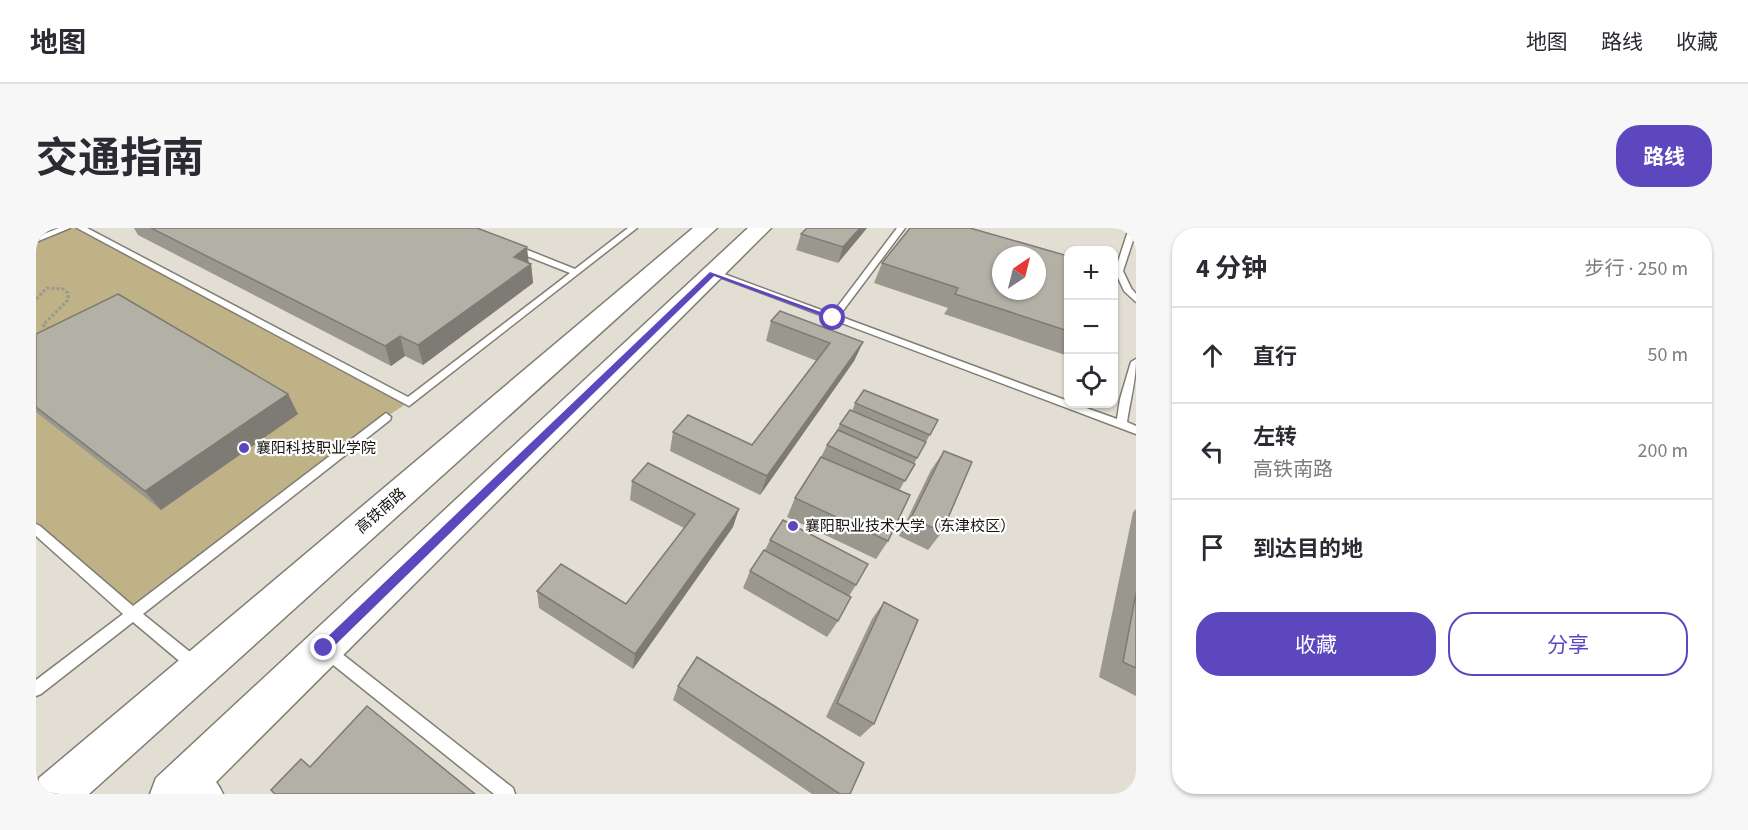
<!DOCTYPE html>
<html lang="zh">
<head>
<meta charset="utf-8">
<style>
	body { margin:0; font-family:"Source Sans 3","Noto Sans SC",sans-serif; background:#f7f7f7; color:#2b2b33 }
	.controls { position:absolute; right:18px; top:18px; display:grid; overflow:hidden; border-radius:12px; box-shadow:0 2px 4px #0004 }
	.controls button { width:54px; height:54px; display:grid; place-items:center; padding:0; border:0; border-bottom:2px solid #e1e1e2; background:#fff; color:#2b2b33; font:30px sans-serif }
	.compass { position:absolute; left:956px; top:18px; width:54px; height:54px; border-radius:50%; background:#fff; box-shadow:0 2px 4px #0004; rotate:35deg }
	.stop { position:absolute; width:18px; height:18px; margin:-14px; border:4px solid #5d47bf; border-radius:50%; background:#fff }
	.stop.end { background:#5d47bf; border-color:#fff; box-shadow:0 2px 6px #0008 }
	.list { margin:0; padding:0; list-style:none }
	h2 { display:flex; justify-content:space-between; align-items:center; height:78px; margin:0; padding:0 24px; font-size:26px }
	h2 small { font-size:20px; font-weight:400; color:#7c7c81 }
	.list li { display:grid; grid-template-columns:39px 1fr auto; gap:18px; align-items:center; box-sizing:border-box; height:96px; padding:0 24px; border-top:2px solid #e1e1e2 }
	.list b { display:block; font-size:22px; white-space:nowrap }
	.list p { margin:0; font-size:20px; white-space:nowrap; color:#7c7c81 }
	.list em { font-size:20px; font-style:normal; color:#7c7c81 }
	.actions { display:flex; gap:12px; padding:18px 24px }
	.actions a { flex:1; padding:14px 0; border:2px solid #5d47bf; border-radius:24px; text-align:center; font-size:21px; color:#5d47bf }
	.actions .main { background:#5d47bf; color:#fff }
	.icon { flex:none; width:33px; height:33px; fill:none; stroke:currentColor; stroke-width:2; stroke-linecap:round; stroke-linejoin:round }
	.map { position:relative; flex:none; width:1100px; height:566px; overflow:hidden; border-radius:24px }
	header { display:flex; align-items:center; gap:36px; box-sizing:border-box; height:84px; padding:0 30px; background:#fff; border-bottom:2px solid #e1e1e2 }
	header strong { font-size:28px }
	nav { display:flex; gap:33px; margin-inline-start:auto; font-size:21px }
	.intro { display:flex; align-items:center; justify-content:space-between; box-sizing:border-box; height:144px; padding:0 36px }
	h1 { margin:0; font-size:42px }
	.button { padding:15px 27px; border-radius:24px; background:#5d47bf; color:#fff; font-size:21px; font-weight:700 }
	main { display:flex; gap:36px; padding:0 36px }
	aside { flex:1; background:#fff; border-radius:24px; box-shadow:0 2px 4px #0004 }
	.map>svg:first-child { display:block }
</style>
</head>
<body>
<header>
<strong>地图</strong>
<nav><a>地图</a><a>路线</a><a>收藏</a></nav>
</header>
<div class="intro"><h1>交通指南</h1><a class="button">路线</a></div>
<main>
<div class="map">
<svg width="1100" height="566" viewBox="0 0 1100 566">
	<rect width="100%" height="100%" fill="#e2ded3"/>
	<!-- green -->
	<path fill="#bfb287" d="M30,0H45L373,174L350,189L97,386L0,301V12Z"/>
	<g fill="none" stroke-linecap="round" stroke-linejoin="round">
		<!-- service casing -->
		<g stroke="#817e74" stroke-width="3">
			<path id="service" d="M23,0H34L0,14V9Z
				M41,0H51L372,169L534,45L473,21V17H479L539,41L592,0H601L373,178Z
				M861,0H869L803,88L1032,173V176H1039L1081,191L1084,171L1095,134L1100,131C1100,153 1094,173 1091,194L1100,198V206L673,45L680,43L796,86Z
				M1093,0H1100V3L1087,43L1095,60L1100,66V74L1088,63L1079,43Z
				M350,185L355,189L354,192L107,386L164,432L166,437L164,442L159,444L154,442L97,394L5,466L0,468V452L87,386L0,308V296L4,298L97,378Z
				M291,416L296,418L477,560L479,566H458L286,428L284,423L286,418Z
				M164,541C174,545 183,556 187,566H168L156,549L158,543Z"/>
		</g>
		<!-- secondary casing -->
		<g stroke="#817e74" stroke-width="3">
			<path id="secondary" d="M657,0H681L53,566H0L3,550Z
				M712,0H735L168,566H114L120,550Z"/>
		</g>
		<!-- path -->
		<path stroke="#9b988f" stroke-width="3" stroke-dasharray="3 2" stroke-linecap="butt" d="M0,71L11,60L27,61L32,65V72L7,97L15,102"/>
		<!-- service -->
		<use href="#service" fill="#fff" fill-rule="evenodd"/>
		<!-- secondary -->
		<use href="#secondary" fill="#fff" fill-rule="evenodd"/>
	</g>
	<!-- wall -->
	<path fill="#9a978e" d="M98,0H441L495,36L497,55L387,137L369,128L355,138L102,7Z
		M771,0H831L802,35L760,22L765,6Z
		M1032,28V128L908,86L912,80L838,55L846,35Z
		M735,93L827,114L818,133L724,267L634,223L637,204L716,217L781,133L730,113Z
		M0,106L262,186L125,282L0,184Z
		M819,175L902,192L863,263L852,313L840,331L751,289L759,270L785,229L791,217L801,202L804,196L816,183Z
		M908,223L906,304L892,322L863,308L895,242Z
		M596,253L697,299L597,441L503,380L501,363L590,376L648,300L594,272Z
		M1100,281V468L1063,449L1097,284Z
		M734,312L820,357L813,368L802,393L791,409L707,360L714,343L729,322Z
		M848,374L838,496L824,509L790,489L836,391Z
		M642,458L814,566H776L637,472Z"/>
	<!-- shaded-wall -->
	<path fill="#7d7b74" d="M824,0H831L802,35L807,19Z
		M491,19L493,37L495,36L497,55L387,137L382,117L478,29Z
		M364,108L369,128L355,138L349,118Z
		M827,114L818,133L724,267L731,248Z
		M252,166L262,186L125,282L109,263Z
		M703,281L697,299L597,441L599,426Z"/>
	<!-- building -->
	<path fill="#b3b0a5" stroke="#7d7b74" stroke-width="1.5" fill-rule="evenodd" d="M115,0H441L491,19L478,29L495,36L382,117L364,108L349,118Z
		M771,0H824L807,19L765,6Z
		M874,0H934L1032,28V103L919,66L922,60L846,35ZM965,27H1001V63H965Z
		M82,66L252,166L109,263L0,179V106Z
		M1077,70L1081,71L1077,83Z
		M744,83L827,114L731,248L637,204L652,187L716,217L794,115L735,93Z
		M828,162L902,192L894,207L819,175Z
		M814,182L890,214L881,230L804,196Z
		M802,202L879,236L869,253L791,217Z
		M908,223L936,234L906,304L875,290Z
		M785,229L874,267L852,313L759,270Z
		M612,235L703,281L599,426L501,363L525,336L590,376L659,286L596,253Z
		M747,292L832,336L820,357L734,312Z
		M728,322L815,369L802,393L714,343Z
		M1100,365V440L1087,434Z
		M848,374L882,392L838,496L801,475Z
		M661,429L828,535L814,566H804L642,458Z
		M331,478L439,566H239L235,562L265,531L274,539Z"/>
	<!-- route -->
	<path fill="#5d47bf" d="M674,44L801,90L795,91L678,48L292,424H284V416Z"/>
	<!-- markers -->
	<g fill="#5d47bf" stroke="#fff" stroke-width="2">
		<circle cx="208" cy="220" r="6"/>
		<circle cx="757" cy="298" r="6"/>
	</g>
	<g text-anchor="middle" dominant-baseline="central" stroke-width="4.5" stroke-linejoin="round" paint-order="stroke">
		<!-- poi labels -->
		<g font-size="15" fill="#14130f" stroke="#fff" text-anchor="start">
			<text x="220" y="220">襄阳科技职业学院</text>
			<text x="769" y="298">襄阳职业技术大学（东津校区）</text>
		</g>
		<!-- street labels -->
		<g font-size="15" fill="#14130f" stroke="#fff">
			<text transform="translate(345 283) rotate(-41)">高铁南路</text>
		</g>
	</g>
</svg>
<div class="controls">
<button>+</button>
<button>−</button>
<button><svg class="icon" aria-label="locate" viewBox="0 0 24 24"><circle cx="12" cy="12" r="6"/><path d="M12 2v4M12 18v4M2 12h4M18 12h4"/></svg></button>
</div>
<svg class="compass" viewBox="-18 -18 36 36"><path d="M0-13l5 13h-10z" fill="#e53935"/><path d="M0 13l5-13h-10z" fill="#7c7c81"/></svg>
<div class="stop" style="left:797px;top:90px"></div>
<div class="stop end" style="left:288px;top:420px"></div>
</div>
<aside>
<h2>4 分钟<small>步行 · 250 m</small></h2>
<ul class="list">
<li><svg class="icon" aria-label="ahead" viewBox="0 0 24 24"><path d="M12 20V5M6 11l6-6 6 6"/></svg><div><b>直行</b></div><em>50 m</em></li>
<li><svg class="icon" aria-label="left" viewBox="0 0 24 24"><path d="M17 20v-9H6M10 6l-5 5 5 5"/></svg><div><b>左转</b><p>高铁南路</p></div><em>200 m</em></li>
<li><svg class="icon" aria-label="arrive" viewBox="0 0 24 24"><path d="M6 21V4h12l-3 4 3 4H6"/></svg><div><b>到达目的地</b></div></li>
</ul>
<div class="actions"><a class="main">收藏</a><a>分享</a></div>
</aside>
</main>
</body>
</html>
